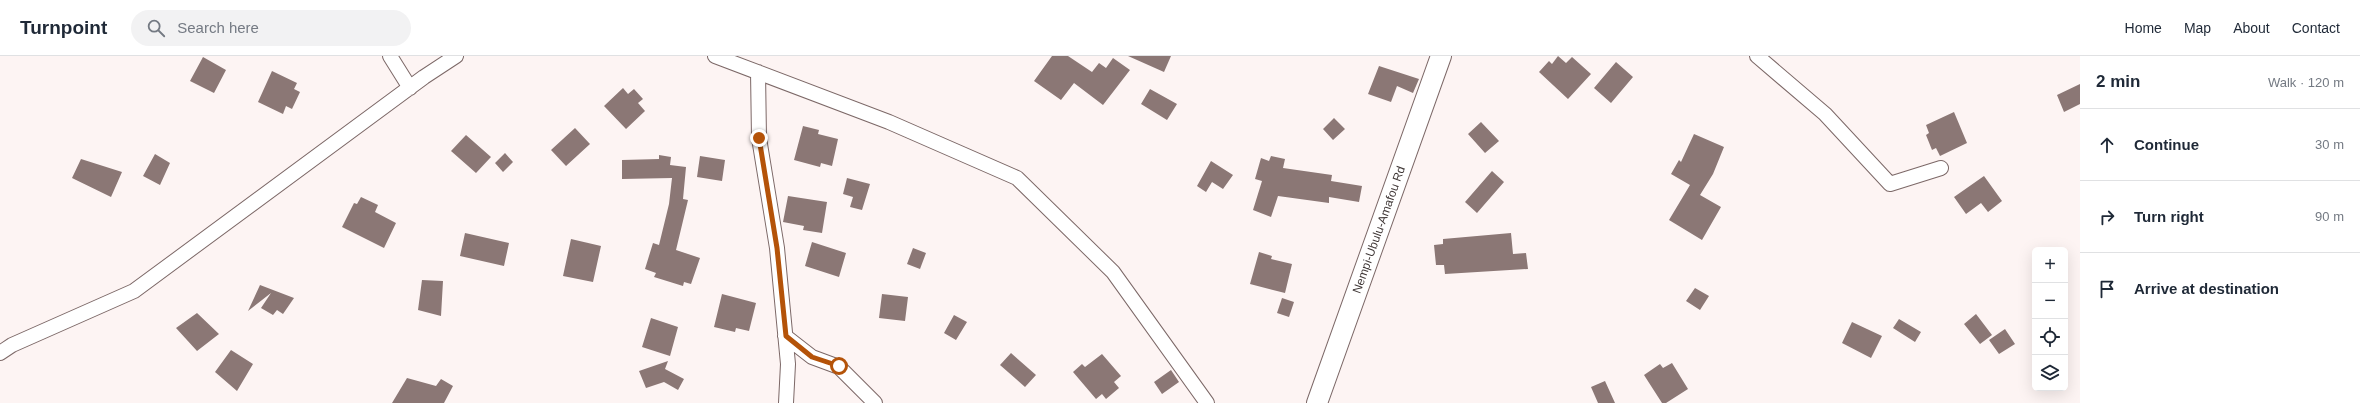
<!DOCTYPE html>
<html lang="en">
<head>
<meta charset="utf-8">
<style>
	body { margin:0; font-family:Arial,sans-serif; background:#f2f2f3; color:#1f2937 }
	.controls { position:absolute; right:12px; bottom:12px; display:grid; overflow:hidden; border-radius:6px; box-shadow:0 4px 16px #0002 }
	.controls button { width:36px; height:36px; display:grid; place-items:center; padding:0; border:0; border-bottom:1px solid #e0e1e3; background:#fff; color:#1f2937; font:20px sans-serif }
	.stop { position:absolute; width:12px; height:12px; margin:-9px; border:3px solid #b45309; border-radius:50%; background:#fff }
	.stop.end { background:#b45309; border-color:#fff; box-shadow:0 1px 4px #0008 }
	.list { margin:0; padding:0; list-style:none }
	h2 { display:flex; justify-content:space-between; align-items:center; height:52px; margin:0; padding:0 16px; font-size:17px }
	h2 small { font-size:13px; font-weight:400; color:#747a83 }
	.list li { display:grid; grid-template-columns:26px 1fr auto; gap:12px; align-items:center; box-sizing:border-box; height:72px; padding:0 16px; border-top:1px solid #e0e1e3 }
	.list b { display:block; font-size:15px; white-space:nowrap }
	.list em { font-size:13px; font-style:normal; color:#747a83 }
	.icon { flex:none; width:22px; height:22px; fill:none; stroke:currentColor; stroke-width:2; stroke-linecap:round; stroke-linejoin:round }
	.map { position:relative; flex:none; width:2080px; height:347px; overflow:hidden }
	header { display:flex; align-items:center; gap:24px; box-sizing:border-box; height:56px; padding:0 20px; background:#fff; border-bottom:1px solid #e0e1e3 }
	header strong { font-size:19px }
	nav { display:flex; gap:22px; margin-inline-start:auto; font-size:14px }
	.search { width:280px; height:36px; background:#f2f2f3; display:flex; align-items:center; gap:10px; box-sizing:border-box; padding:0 14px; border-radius:22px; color:#747a83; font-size:15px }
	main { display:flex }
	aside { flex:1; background:#fff }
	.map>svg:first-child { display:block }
</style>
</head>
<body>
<header>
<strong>Turnpoint</strong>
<div class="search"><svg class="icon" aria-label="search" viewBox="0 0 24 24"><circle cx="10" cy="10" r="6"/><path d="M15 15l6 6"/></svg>Search here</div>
<nav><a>Home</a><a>Map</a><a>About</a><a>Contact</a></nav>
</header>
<main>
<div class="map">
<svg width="2080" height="347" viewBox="0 0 2080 347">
	<rect width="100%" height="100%" fill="#fdf4f3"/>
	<!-- building -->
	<path fill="#8b7775" d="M1052,0H1068L1092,16L1099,7L1106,12L1113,2L1130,14L1103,49L1074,27L1061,44L1034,25Z
		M1128,0H1171L1164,16Z
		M1558,0L1566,7L1572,1L1591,18L1568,43L1539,16L1549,5L1552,8Z
		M203,1L226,14L214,37L190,25Z
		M1616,6L1633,21L1611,47L1594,32Z
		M1379,10L1419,23L1413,37L1397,30L1391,46L1368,38Z
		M272,15L297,27L294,33L300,36L292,53L286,50L283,58L258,46Z
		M2080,28V48L2064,56L2057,39Z
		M623,32L628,38L634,33L643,43L638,47L645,55L626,73L604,50Z
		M1150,33L1177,48L1167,64L1141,48Z
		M1954,56L1967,87L1940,100L1936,92L1932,94L1926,79L1929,77L1926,69Z
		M1334,62L1345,73L1333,84L1323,73Z
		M1481,66L1499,85L1485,97L1468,78Z
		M803,70L819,74L818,78L838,83L832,110L821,107L820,111L794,104Z
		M575,72L590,88L566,110L551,94Z
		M1694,78L1724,91L1713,118L1700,139L1721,151L1702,184L1669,164L1690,129L1671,118L1679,104L1681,106Z
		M466,79L491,101L476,117L451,95Z
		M505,97L513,106L503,116L495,107Z
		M155,98L170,107L160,129L143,120Z
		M659,99L671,101L670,109L686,111L683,143L688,144L676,194L700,202L691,228L684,226L683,230L654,221L656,217L645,213L653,187L659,189L669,148L672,122L622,123V104L659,103Z
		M700,100L725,104L722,125L697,121Z
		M1271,100L1285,103L1283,112L1332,119L1331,125L1362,130L1359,146L1329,141V147L1278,140L1271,161L1253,154L1262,125L1255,123L1261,102L1269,105Z
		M81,103L122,116L111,141L72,122Z
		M1211,105L1233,119L1223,133L1212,126L1206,136L1197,130Z
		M1492,115L1504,126L1477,157L1465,146Z
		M1984,120L2002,145L1988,156L1981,147L1966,158L1954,141Z
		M847,122L870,128L862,154L850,151L853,141L843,138Z
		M788,140L827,146L822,177L803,174L804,170L783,166Z
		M361,141L378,149L375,156L396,167L384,192L342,171L354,147L357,148Z
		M465,177L509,187L504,210L460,200Z
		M1511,177L1513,198L1526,197L1528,213L1445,218L1444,209H1436L1434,189L1443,188V183Z
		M571,183L601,190L593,226L563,220Z
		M812,186L846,197L839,221L805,210Z
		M913,192L926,197L920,213L907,208Z
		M1259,196L1272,200L1271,203L1292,208L1285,237L1250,228Z
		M422,224L443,225L441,260L418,254Z
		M260,229L294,242L283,258L277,254L273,259L261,252L271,237L248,255Z
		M1695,232L1709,240L1700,254L1686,245Z
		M722,238L756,247L749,275L736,272L735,276L714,271Z
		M882,238L908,241L905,265L879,262Z
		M1282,242L1294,246L1289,261L1277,257Z
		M197,257L219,278L197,295L176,272Z
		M1976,258L1992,279L1980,288L1964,268Z
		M954,259L967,266L956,284L944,277Z
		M651,262L678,271L670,300L642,291Z
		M1899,263L1921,276L1915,286L1893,272Z
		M1852,266L1882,280L1871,302L1842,287Z
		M2005,273L2015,288L1999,298L1989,284Z
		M231,294L253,308L237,335L215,316Z
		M1011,297L1036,319L1025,331L1000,309Z
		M1102,298L1121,320L1114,326L1119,332L1106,343L1102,338L1096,343L1073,316L1082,308L1085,311Z
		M668,305L665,313L684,323L678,334L664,326L646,332L639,315Z
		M1672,307L1688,333L1666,347H1662L1644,319L1660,308L1663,312Z
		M1171,314L1179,326L1162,338L1154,326Z
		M407,322L436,330L441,323L453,330L444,347H392Z
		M1605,325L1615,347H1598L1591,331Z"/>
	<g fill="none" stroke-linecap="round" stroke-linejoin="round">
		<!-- street casing -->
		<g stroke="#7c6867" stroke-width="16">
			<path id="street" d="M390,0L410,32
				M715,0L889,66L1017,122L1113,216L1207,347
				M1757,0L1825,58L1890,128L1941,112
				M758,16L759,82L777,192L788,308L786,347
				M785,280L812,301L839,311L875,347
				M0,297L12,289L134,235L424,21L456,0"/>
		</g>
		<!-- secondary casing -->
		<g stroke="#7c6867" stroke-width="22">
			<g id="secondary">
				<path id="s1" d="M1317,347L1441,0"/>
			</g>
		</g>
		<!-- street -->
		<use href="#street" stroke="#fff" stroke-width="14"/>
		<!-- secondary -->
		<use href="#secondary" stroke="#fff" stroke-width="20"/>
	</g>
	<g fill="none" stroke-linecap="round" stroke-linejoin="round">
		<!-- route -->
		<path stroke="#b45309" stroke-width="5" d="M759,82L777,192L786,280L812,301L839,310"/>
	</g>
	<g text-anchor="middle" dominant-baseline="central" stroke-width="4" stroke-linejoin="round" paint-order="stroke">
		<!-- street labels -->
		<g font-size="12" fill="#403837" stroke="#fff">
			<text stroke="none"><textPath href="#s1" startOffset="184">Nempi-Ubulu-Amafou Rd</textPath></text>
		</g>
	</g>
</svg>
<div class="controls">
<button>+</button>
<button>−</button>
<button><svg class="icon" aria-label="locate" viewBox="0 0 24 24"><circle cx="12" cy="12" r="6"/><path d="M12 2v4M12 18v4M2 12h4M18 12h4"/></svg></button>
<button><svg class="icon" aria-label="layers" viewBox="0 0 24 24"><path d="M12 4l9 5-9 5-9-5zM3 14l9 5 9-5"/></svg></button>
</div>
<div class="stop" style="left:839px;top:310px"></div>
<div class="stop end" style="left:759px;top:82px"></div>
</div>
<aside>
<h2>2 min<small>Walk · 120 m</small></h2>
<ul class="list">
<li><svg class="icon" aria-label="ahead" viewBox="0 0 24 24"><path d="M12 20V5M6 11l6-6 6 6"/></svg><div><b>Continue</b></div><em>30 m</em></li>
<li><svg class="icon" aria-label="right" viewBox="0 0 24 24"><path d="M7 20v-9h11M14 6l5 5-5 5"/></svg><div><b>Turn right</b></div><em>90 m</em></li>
<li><svg class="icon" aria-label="arrive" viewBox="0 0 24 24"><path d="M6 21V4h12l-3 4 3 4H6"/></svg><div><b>Arrive at destination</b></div></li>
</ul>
</aside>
</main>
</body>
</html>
